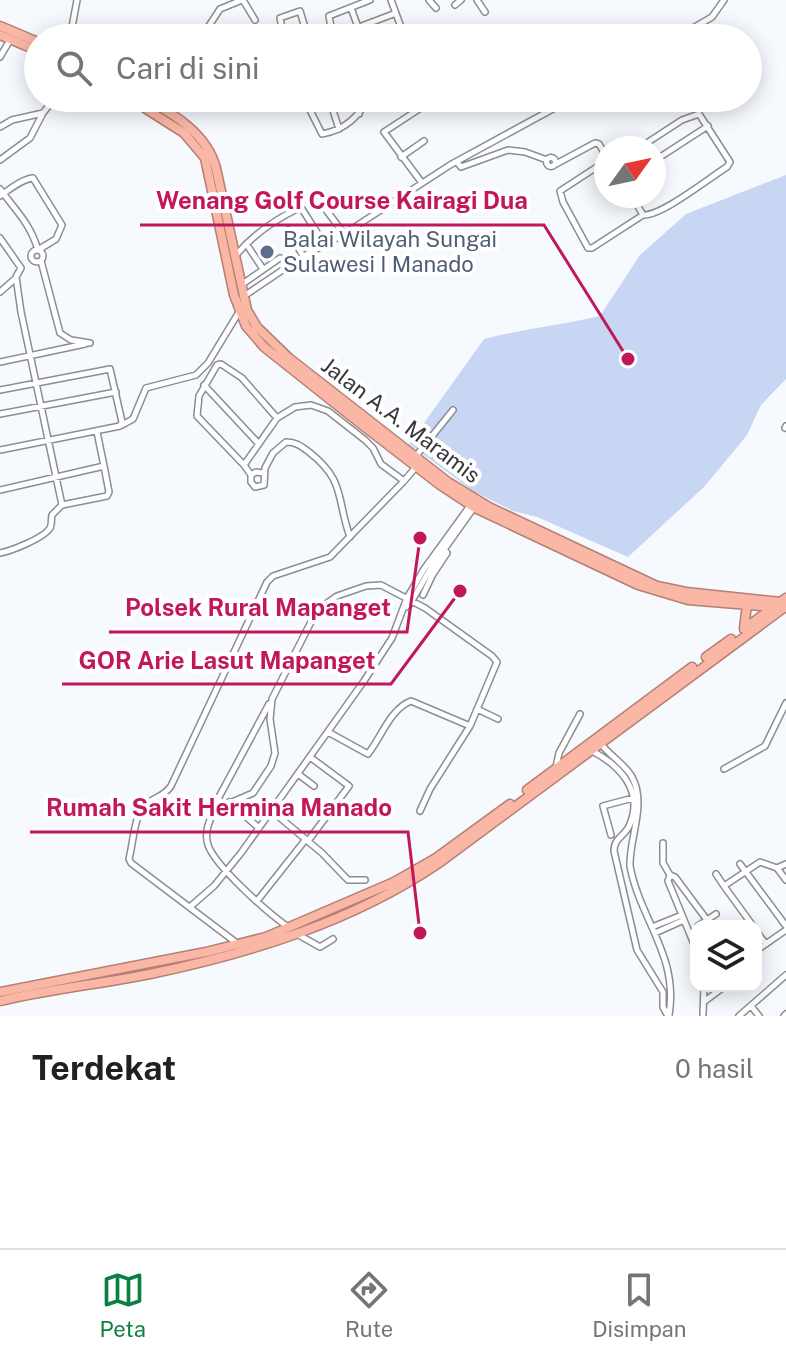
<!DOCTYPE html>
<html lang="id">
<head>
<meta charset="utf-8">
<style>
	body { margin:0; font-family:"Public Sans",sans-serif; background:#f6f6f6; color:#202124 }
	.controls { position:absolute; right:24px; bottom:24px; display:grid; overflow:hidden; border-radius:16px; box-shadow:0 4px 20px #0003 }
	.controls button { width:72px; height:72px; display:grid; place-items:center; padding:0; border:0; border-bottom:2px solid #e0e0e0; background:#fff; color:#202124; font:40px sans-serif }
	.compass { position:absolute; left:594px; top:136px; width:72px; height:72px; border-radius:50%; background:#fff; box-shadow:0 4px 20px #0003; rotate:57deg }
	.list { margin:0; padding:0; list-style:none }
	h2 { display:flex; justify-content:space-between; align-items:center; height:104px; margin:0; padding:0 32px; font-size:34px }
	h2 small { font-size:26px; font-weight:400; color:#757577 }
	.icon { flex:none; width:44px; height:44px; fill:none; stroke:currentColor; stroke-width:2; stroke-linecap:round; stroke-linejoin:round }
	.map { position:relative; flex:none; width:786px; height:1016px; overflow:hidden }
	.search { position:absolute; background:#fff; box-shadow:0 4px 20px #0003; left:24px; right:24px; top:24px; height:88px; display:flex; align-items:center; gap:20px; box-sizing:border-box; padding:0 28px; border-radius:44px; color:#757577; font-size:30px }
	.sheet { height:232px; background:#fff }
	nav { display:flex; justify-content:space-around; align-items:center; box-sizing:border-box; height:112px; border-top:2px solid #e0e0e0; background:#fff; font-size:22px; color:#757577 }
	nav a { display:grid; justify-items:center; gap:4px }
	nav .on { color:#0b8043 }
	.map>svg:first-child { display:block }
</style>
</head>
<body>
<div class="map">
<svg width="786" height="1016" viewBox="0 0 786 1016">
	<rect width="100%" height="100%" fill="#f6f9fe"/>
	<!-- green -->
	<path fill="#c7d6f2" d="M786,175V379L761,405L747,435L704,487L628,557L537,517L513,511L473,491L409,444L484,339C523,329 562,325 600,316L640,255L686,214Z"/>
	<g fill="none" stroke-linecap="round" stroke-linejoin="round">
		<!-- minor casing -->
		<g stroke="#8a8d92" stroke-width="8">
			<path id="minor" d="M243,0L255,20
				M391,0L405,38
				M429,0L436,8
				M477,0L485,12
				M455,5L461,0
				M351,8L362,38
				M359,27L396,13
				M70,38L77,0
				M201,38L220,9L242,0
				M284,38L280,18L300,11L308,38
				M333,38L329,16L370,0
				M676,38L712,17L724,0
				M0,57L10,40
				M304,98L322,134C345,130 358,117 369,98
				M329,98L339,129
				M353,98L359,114
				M80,102L83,98
				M0,127L12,120L43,113
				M639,148L682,120L699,114L730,162L727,167C709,178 662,216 643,215
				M401,157L424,141
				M546.5 162a4.5 4.5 0 1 1 9 0a4.5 4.5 0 1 1-9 0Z
				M0,160L30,138L43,113L55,98
				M606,161L560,191L563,202L588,248H592L643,215L632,196
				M654,161L708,126
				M457,162L461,167L508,150L525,152L547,160
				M556,164L595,143L599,144L606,156
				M422,183L384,132L436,98
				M0,189C16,211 30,223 38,250L56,239L62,225L33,178C22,179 10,189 0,196
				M321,203L344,234
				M288,230L303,256
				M0,238L21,268L16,277L21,312L62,505L107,496L109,492L104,466
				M249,248L263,269
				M31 256a6 6 0 1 1 12 0a6 6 0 1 1-12 0Z
				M236,255C253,235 274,220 299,208L302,209L325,245
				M41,261L60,333L71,340L90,343
				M241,285L280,258
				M0,292L16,278
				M244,296L302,257L344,234L450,165L573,98
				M0,362L85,344
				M204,385L258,443
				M0,390L110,369L122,422L120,426L0,450
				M0,414L116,392
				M122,425L133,419L146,388L196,375L208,363L239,312
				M785,428L786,426
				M416,456L453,410
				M244,465L197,416L199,396L217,365L221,364L242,378L277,418
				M263,473L256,472L251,475V482L255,487L264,485L265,468L273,453L286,442C296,442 301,446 309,452C346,481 336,498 350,537
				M251,475L244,465L277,418L295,407L311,405L328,411L365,440L373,448L381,464L404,481L416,467
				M0,490L104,466L97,432
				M0,553C11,551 44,538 50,528C52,525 51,518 52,515L62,505
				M423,595L433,574L447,553L444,549
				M406,607L410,604L431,568L475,506
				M477,709L498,719
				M328,732L368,754C381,738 390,709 411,701L470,726
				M601,744C610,756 625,764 632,777C647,804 629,838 630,866C640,920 679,956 669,1015
				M592,751C619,765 644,790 630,824C626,836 614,837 614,851L637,950L663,992V1007L668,1016
				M556,767L559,753L580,714
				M724,769L765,746L786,703
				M298,774L314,786
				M229,802L259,828
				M218,808L219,797L269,704
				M272,811L322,853L348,880H365
				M611,835L603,806L633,798
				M308,841L349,786L310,757
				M663,843V863L670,875
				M740,864L786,926
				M777,868L786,864
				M716,874L724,886
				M257,901L306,839
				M191,906L214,886L241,853L364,681L392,638L407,598L424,569L472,503
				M698,926L716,914
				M753,926L724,886L760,862L777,868L786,880
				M288,927C268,913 215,866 208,845C204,833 209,819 216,809L253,793L271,766L275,753L270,719L272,699L317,610L337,596L366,586L381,585L425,608L492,656L497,662L470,726L430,789L420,811
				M652,927L682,915
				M756,931L766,944
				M655,933L684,920
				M297,934L320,947L333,939
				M238,944L131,863L129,859C133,844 134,817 144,806C153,797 164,797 171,786L267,582L273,576L330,557L404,481
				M696,949L668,881L670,875L675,877L707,920
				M757,950L786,930
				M705,1001L725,986
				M751,1006L759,1016
				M703,1014L704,986
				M739,1016L786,975
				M784,1016L786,1014"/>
		</g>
		<!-- trunk casing -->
		<g stroke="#b57f72" stroke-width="11">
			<path id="trunk" d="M0,26L38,42
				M0,35L38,51
				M129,98L184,133L205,158L234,295L246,326L264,347L361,424L440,485L475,508L638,585L688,600L786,608
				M145,98C174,114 207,134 216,168L247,310L257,327L289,358L448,482L489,507L657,586L686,592L781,602
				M748,626L786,598
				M744,629L747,604
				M706,657L731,639
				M527,790L692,667
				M0,992L206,952L266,937L394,882L436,858L510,804
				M0,1001C50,989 100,984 150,974C251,953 354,921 439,863L785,607"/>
		</g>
		<!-- minor -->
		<use href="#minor" stroke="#fff" stroke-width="5"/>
		<!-- trunk -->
		<use href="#trunk" stroke="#fab7a6" stroke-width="8"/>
	</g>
	<!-- markers -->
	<circle fill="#5c6f8a" stroke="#fff" stroke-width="3" cx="267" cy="252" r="8"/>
	<g text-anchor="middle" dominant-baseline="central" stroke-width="8" stroke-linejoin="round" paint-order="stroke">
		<!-- service labels -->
		<g font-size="22" fill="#4e5e75" stroke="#fff" text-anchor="start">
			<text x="283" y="239">Balai Wilayah Sungai<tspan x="283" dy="25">Sulawesi I Manado</tspan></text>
		</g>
		<!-- street labels -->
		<g font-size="22" fill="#37383b" stroke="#fff">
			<text transform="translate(401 420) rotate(37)">Jalan A.A. Maramis</text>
		</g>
	</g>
	<!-- callouts -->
	<path fill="none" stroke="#c2185b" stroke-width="3" d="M628 359L544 225H140M420 538L407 632H109M460 591L391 684H62M420 933L408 832H30"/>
	<g fill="#c2185b" stroke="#fff" stroke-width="3">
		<circle cx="628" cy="359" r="8"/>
		<circle cx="420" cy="538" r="8"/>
		<circle cx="460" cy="591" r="8"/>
		<circle cx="420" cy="933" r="8"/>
	</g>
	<g font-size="24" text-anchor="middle" font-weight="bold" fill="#c2185b" stroke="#fff" stroke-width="8" stroke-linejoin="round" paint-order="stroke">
		<text x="342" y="209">Wenang Golf Course Kairagi Dua</text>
		<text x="258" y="616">Polsek Rural Mapanget</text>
		<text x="227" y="669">GOR Arie Lasut Mapanget</text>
		<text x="219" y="816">Rumah Sakit Hermina Manado</text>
	</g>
</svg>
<div class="controls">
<button><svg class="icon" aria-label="layers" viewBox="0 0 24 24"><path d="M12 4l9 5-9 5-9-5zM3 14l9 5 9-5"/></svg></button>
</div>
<svg class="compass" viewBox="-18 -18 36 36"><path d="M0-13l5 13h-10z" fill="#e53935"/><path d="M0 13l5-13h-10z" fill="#757577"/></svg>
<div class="search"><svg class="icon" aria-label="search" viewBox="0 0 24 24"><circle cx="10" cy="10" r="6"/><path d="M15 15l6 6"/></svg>Cari di sini</div>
</div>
<section class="sheet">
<h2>Terdekat<small>0 hasil</small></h2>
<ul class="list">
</ul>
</section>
<nav>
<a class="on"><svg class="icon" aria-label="map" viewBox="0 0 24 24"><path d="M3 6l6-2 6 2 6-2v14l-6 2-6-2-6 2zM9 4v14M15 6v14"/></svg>Peta</a>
<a><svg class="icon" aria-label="directions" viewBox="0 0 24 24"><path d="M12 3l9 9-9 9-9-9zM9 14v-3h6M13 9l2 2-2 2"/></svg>Rute</a>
<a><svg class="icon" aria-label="saved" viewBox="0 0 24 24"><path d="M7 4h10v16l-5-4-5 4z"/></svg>Disimpan</a>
</nav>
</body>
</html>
